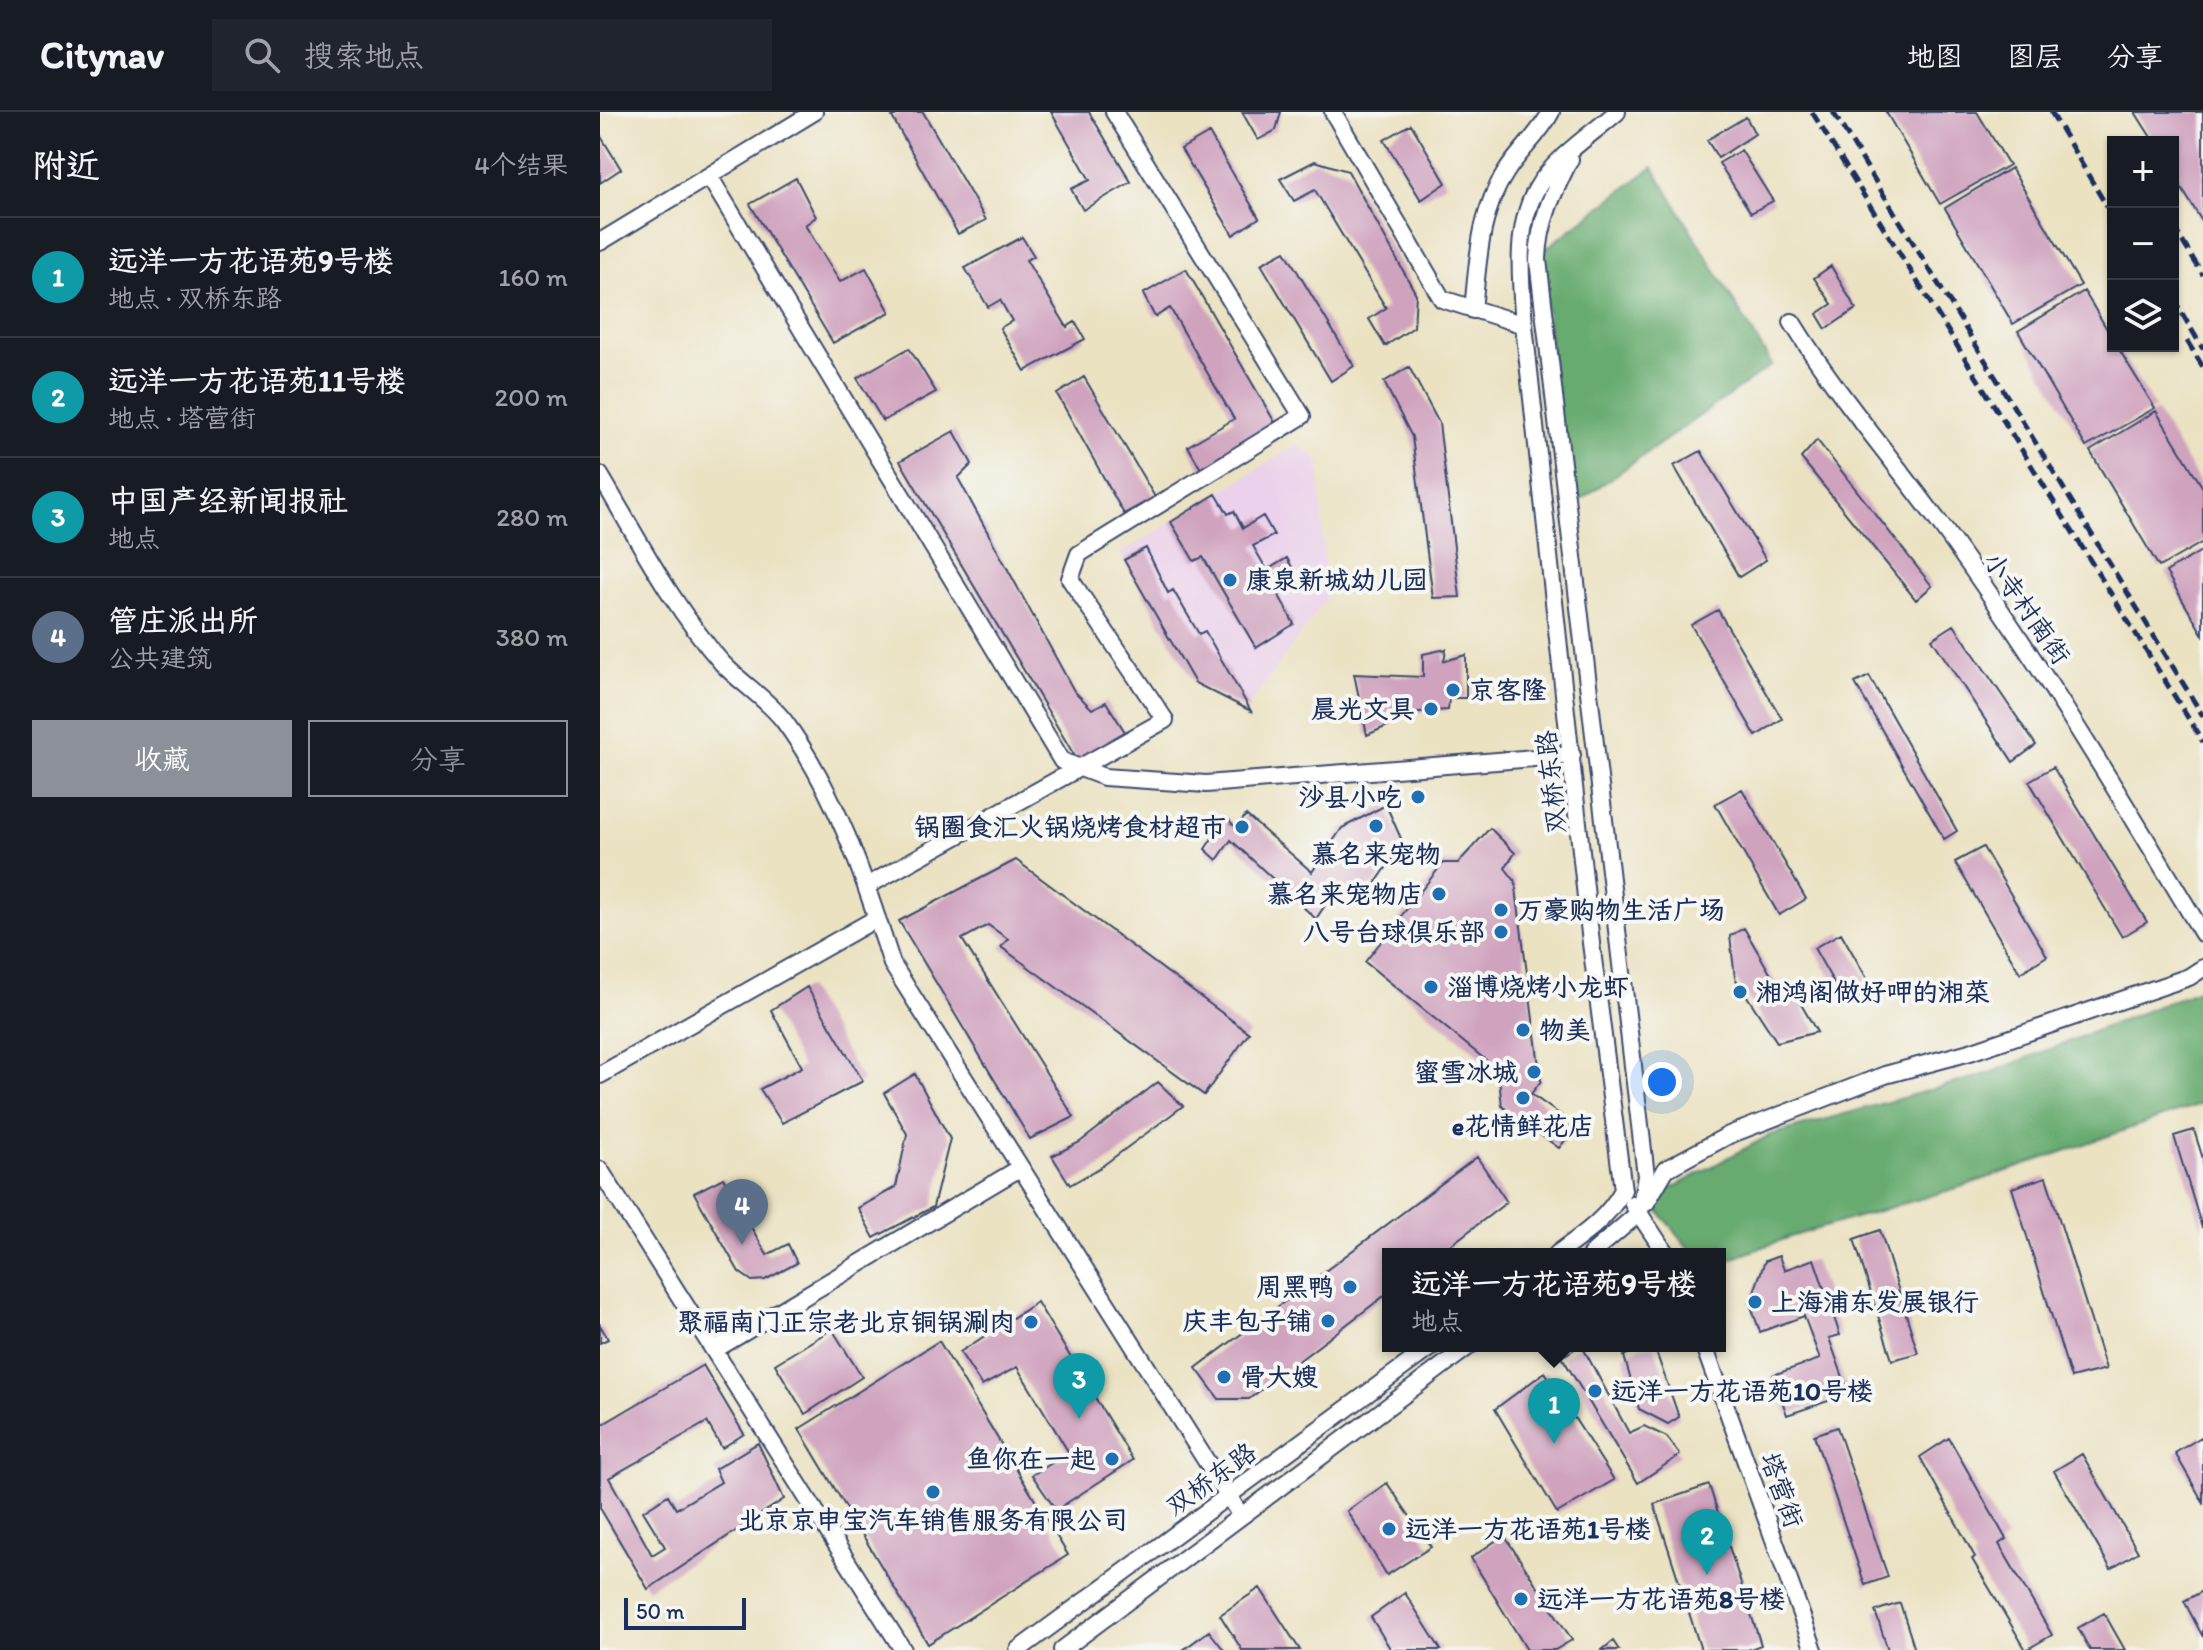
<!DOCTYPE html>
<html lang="zh">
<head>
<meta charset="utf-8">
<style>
	body { margin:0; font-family:Itim,"LXGW WenKai TC",sans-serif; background:#20242c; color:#f1f3f6 }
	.controls { position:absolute; right:24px; top:24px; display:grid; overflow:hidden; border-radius:0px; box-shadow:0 2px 6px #0004 }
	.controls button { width:72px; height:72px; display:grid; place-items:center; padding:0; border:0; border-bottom:2px solid #363941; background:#171b24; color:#f1f3f6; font:40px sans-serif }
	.scale { position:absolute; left:24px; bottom:20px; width:122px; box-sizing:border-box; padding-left:8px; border:4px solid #1b2f5e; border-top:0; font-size:22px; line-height:28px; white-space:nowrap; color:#1b2f5e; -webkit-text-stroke:6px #f6f6f2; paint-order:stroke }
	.you { position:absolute; left:1062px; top:970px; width:28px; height:28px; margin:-20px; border:6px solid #fff; border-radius:50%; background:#1a73e8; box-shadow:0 0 0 12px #1a73e833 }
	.badge { display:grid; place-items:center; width:52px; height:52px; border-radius:50%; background:#8c9099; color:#fff; font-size:26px; font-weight:700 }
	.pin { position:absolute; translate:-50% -66px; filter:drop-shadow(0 2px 4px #0008) }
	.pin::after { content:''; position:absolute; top:42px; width:28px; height:24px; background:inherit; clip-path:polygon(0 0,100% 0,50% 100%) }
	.popup { position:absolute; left:782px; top:1136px; width:344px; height:104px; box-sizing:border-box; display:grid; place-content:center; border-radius:0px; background:#171b24; filter:drop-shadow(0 2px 6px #0005); font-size:26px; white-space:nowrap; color:#9ea1a6 }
	.popup b { font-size:30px; color:#f1f3f6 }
	.popup::after { content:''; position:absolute; left:50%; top:100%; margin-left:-16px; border:16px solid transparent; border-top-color:#171b24 }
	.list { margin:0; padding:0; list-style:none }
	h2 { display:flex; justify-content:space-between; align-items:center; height:104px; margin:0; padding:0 32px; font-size:34px }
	h2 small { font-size:26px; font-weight:400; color:#9ea1a6 }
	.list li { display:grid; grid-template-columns:52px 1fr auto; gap:24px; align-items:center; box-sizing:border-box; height:120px; padding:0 32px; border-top:2px solid #363941 }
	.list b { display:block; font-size:30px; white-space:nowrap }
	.list p { margin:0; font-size:26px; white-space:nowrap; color:#9ea1a6 }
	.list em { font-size:26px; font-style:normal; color:#9ea1a6 }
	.actions { display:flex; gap:16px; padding:24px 32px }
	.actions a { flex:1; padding:18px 0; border:2px solid #8c9099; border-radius:0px; text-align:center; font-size:28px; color:#8c9099 }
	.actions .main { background:#8c9099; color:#fff }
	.icon { flex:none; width:44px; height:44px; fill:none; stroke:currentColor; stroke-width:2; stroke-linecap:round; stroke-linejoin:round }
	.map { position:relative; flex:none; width:1603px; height:1538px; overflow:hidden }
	header { display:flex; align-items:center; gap:48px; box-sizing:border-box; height:112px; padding:0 40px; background:#171b24; border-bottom:2px solid #363941 }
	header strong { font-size:38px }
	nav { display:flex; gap:44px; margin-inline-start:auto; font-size:28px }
	.search { width:560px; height:72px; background:#20242c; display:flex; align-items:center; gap:20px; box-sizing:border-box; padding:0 28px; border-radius:0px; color:#9ea1a6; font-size:30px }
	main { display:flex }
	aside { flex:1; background:#171b24 }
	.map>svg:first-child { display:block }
</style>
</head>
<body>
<header>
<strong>Citynav</strong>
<div class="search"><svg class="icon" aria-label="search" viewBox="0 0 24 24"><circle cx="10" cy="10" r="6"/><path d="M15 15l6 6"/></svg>搜索地点</div>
<nav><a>地图</a><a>图层</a><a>分享</a></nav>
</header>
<main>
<aside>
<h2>附近<small>4个结果</small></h2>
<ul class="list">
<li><span class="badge" style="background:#0f9aa8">1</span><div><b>远洋一方花语苑9号楼</b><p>地点 · 双桥东路</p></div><em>160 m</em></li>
<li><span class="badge" style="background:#0f9aa8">2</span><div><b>远洋一方花语苑11号楼</b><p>地点 · 塔营街</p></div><em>200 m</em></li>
<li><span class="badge" style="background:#0f9aa8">3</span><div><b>中国产经新闻报社</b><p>地点</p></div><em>280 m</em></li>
<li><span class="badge" style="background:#5c6f8a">4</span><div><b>管庄派出所</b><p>公共建筑</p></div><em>380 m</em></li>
</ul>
<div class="actions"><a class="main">收藏</a><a>分享</a></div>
</aside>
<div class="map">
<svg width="1603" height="1538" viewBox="0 0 1603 1538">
	<rect width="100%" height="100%" fill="#f6f6f2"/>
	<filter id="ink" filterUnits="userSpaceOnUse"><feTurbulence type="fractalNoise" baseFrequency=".0125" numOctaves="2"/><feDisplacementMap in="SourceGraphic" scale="16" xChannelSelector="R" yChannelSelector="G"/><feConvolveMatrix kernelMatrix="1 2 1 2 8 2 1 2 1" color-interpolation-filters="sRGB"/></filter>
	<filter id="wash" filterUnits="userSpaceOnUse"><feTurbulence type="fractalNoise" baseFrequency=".006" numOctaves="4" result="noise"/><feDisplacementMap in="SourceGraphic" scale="32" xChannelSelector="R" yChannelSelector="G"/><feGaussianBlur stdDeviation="1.8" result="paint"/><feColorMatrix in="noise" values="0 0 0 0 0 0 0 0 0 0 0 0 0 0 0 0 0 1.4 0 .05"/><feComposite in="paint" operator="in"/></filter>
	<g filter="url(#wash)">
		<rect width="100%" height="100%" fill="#ebe2c2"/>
		<!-- built -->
		<path fill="#ebd1eb" d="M698,332L719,350L726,487L646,598L595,571L520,442Z"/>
		<!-- forest -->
		<path fill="#67ab70" stroke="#416d67" stroke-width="2" d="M1053,55L1172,253L966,398L941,140Z
			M1603,876V991L1367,1073L1190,1125L1120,1151V1142H1093L1050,1088L1170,1023L1387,962Z"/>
		<g id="blocks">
			<!-- building -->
			<path fill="#cfa2be" d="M302,0H323L386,108L358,122L292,5Z
				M451,0H489L531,70L483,98L471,77L490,68Z
				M642,0H681L676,18L658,28Z
				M1286,0H1377L1409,53L1340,92Z
				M1535,0H1603V111L1573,62V30H1554Z
				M1146,5L1155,22L1118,46L1107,28Z
				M811,12L846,71L821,88L784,28Z
				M609,21L659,106L633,123L581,37Z
				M0,23L21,57L0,71Z
				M1141,38L1173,89L1151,101L1119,51Z
				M715,49L748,59L816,182L814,215L785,234L769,207L786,196L715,78L694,89L680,67Z
				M1411,56L1481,173L1413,212L1345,96Z
				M196,66L216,105L205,113L240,170L266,156L290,200L233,231L150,92Z
				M422,125L434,144L426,148L467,215L475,210L485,227L425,259L400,216L412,209L400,188L388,195L365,156Z
				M685,139L754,254L731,269L661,152Z
				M1231,154L1256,197L1226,217L1217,202L1232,192L1214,166Z
				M586,157L677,314L602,359L588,334L634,307L570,196L555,205L543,182Z
				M1484,179L1513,227V234H1517L1555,296L1486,335L1418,219Z
				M309,236L336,280L283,309L257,266Z
				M809,255L839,311L860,485L833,486L812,325L784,270Z
				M484,265L555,385L524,402L457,282Z
				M1556,299L1603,376V430L1559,455L1490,339Z
				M354,319L372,352L358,366L474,579L492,597L506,590L525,620L477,648L300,349Z
				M1217,328L1332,474L1316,488L1201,346Z
				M1101,339L1166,448L1139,465L1074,354Z
				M616,382L628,402L634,399L643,416L663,404L674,423L653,434L667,458L687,446L696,463L675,476L694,512L656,536L603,445L594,449L571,410Z
				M546,436L568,481L573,478L599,522L605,519L651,599L595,571L524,448Z
				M1603,438V523L1566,460Z
				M1118,498L1182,607L1156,624L1091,513Z
				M1354,513L1436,633L1413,650L1332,527Z
				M846,537L844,549L866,543V586H849L848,598L819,600L767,623L754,562L823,565V542Z
				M1269,564L1357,719L1344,727L1255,571Z
				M1453,655L1547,810L1522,825L1429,669Z
				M1142,677L1206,787L1179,803L1115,692Z
				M786,693L803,731L775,772L754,783L735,778L716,807L631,728L617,748L605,737L626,705L636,716L646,703L712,760L742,716Z
				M890,716L915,741L905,756L915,769L941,969L931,982L976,1014L959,1036L902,994L898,958L765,850L843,751H858Z
				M1383,735L1447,844L1420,861L1355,750Z
				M416,748L649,921L604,983L401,835L408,827L388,813L362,827L474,1005L430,1027L299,809Z
				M1144,816L1178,875L1187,868L1217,920L1177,930L1135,866L1130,824Z
				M1241,821L1273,877L1247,894L1214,836Z
				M207,875L263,969L182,1011L160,977L202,955L171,898Z
				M315,962L350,1027L333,1095L274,1126L258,1096L296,1075L307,1022L284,981Z
				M558,970L583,994L501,1055L470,1073L452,1044L480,1030Z
				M1594,1018L1603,1047L1602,1116L1574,1024Z
				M877,1045L907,1090L839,1142H788V1181L649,1287H619L596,1256Z
				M1446,1065L1506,1257L1471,1266L1412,1076Z
				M123,1066L167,1143L188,1132L197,1151L165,1168L152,1169L139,1160L94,1081Z
				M1280,1118L1318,1241L1292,1248L1254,1127Z
				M1179,1144L1184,1158L1214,1147L1240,1223L1229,1226L1249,1282L1187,1303L1173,1263L1220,1247L1204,1204L1160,1220L1150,1191L1165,1149Z
				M437,1190L533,1348L456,1398L432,1363L469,1341L417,1255L382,1274L360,1240Z
				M0,1213L8,1227L0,1231Z
				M232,1217L262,1265L205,1302L175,1252Z
				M339,1229L468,1443L328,1532L199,1317Z
				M979,1234H982L1029,1321L1044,1314L1067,1325L1080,1343L1038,1371L962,1245Z
				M1042,1234H1054L1079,1305L1068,1312L1039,1297L1024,1244Z
				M103,1253L144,1322L122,1336L107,1310L9,1366L52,1443L65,1435L43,1399L68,1383L76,1397L121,1370L115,1357L158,1331L184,1387L48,1477L0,1396V1314Z
				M945,1260L1014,1368L957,1401L895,1297Z
				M1237,1315L1288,1465L1265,1473L1214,1323Z
				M1601,1325L1603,1328V1390L1575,1341Z
				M1349,1326L1406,1427L1399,1432L1452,1523L1426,1538L1372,1447L1375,1445L1320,1345Z
				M1482,1342L1538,1440L1511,1457L1454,1359Z
				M787,1371L831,1435L787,1463L747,1399Z
				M1109,1373L1161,1533L1148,1538H1101L1054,1392Z
				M904,1423L972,1528L955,1538H927L871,1446Z
				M660,1476L700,1538H642L620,1503Z
				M1603,1479V1525L1584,1489Z
				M805,1481L841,1538H791L771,1505Z
				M1300,1491L1315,1538H1288L1275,1499Z
				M1504,1501L1525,1538H1490L1478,1516Z
				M609,1519L624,1538H583Z
				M1013,1529L1019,1538H1002Z"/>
		</g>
	</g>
	<g filter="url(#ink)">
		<use href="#blocks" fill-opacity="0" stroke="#3a4a6d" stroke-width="2"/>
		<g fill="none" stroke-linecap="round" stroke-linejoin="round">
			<!-- minor casing -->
			<g stroke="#3a4a6d" stroke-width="20">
				<path id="minor" d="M733,0L842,187L924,213
					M970,47C953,81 939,109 938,148L1046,1064L1040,1100L991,1142
					M109,64L462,649L504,665L606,672L972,643
					M0,130L214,0
					M873,198C878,151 879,100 906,60C920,38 939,23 951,0
					M1192,210C1238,285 1295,349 1346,420C1439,549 1521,685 1603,822
					M0,363C38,427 72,494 122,551C141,571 167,587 184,609C237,681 265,768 292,852L641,1404
					M267,774L565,608L470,467L479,442L702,304L514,0
					M0,963L277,806
					M0,1058L303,1538
					M1046,1091L1066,1057L1129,1023L1285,963L1370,940L1589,865L1603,856
					M1033,1092L1066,1142
					M957,1142C983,1123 1007,1107 1023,1078L991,831L924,213C921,170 914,118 936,78C953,47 991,23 1017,0
					M1104,1234L1214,1538
					M116,1237L420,1056
					M418,1538L832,1234
					M462,1538L869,1234"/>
			</g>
			<!-- minor -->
			<use href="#minor" stroke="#fff" stroke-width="16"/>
			<!-- rail -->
			<path stroke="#1b2f5e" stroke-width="5" stroke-dasharray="12 6" stroke-linecap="butt" d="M1212,0L1603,630
				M1233,0L1603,604
				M1451,0L1513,105
				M1573,114L1603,163
				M1573,186L1603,237
				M1587,229L1603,255"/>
		</g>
	</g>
	<!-- markers -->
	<g fill="#1f6fb2" stroke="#f6f6f2" stroke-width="3">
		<circle cx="630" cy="468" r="8"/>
		<circle cx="853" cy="578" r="8"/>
		<circle cx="831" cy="597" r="8"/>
		<circle cx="818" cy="685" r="8"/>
		<circle cx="776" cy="714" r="8"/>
		<circle cx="642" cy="715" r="8"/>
		<circle cx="839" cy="782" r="8"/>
		<circle cx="901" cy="798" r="8"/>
		<circle cx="901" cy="820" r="8"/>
		<circle cx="831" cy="875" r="8"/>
		<circle cx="1140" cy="880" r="8"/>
		<circle cx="923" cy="918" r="8"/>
		<circle cx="934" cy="960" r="8"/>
		<circle cx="923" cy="986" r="8"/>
		<circle cx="750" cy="1175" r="8"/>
		<circle cx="1155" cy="1190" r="8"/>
		<circle cx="728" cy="1209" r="8"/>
		<circle cx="431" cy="1210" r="8"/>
		<circle cx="624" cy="1265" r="8"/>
		<circle cx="995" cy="1279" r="8"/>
		<circle cx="512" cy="1347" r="8"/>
		<circle cx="333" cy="1380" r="8"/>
		<circle cx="789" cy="1417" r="8"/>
		<circle cx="921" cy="1487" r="8"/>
	</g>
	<g text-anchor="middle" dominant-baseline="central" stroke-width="8" stroke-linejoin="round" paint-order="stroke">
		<!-- poi labels -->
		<g font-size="26" font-weight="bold" fill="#1b2f5e" stroke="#f6f6f2" text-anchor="start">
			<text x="646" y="468">康泉新城幼儿园</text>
			<text x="869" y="578">京客隆</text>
			<text x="815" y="597" text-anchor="end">晨光文具</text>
			<text x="802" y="685" text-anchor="end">沙县小吃</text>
			<text x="626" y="715" text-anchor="end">锅圈食汇火锅烧烤食材超市</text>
			<text x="776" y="742" text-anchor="middle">慕名来宠物</text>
			<text x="823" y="782" text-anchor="end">慕名来宠物店</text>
			<text x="917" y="798">万豪购物生活广场</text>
			<text x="885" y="820" text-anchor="end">八号台球俱乐部</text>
			<text x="847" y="875">淄博烧烤小龙虾</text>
			<text x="1156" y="880">湘鸿阁做好呷的湘菜</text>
			<text x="939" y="918">物美</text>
			<text x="918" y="960" text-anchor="end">蜜雪冰城</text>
			<text x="923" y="1014" text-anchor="middle">e花情鲜花店</text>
			<text x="734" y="1175" text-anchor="end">周黑鸭</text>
			<text x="1171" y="1190">上海浦东发展银行</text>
			<text x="712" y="1209" text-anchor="end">庆丰包子铺</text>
			<text x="415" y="1210" text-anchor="end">聚福南门正宗老北京铜锅涮肉</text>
			<text x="640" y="1265">骨大嫂</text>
			<text x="1011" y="1279">远洋一方花语苑10号楼</text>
			<text x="496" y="1347" text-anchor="end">鱼你在一起</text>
			<text x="333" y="1408" text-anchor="middle">北京京申宝汽车销售服务有限公司</text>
			<text x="805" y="1417">远洋一方花语苑1号楼</text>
			<text x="937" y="1487">远洋一方花语苑8号楼</text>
		</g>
		<!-- street labels -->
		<g font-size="26" fill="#1b2f5e" stroke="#f6f6f2">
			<text transform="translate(1427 496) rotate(55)">小寺村南街</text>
			<text transform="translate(951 670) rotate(-96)">双桥东路</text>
			<text transform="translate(611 1367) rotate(-36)">双桥东路</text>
			<text transform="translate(1182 1378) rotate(70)">塔营街</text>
		</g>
	</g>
</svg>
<div class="controls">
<button>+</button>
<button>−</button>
<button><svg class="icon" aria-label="layers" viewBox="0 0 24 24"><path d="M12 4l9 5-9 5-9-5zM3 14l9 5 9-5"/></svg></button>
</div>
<div class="scale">50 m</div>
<div class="you"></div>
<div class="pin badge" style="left:954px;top:1332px;background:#0f9aa8">1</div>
<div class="popup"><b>远洋一方花语苑9号楼</b>地点</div>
<div class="pin badge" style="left:1107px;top:1463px;background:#0f9aa8">2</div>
<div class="pin badge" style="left:479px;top:1307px;background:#0f9aa8">3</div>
<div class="pin badge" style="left:142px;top:1133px;background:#5c6f8a">4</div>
</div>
</main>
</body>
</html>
